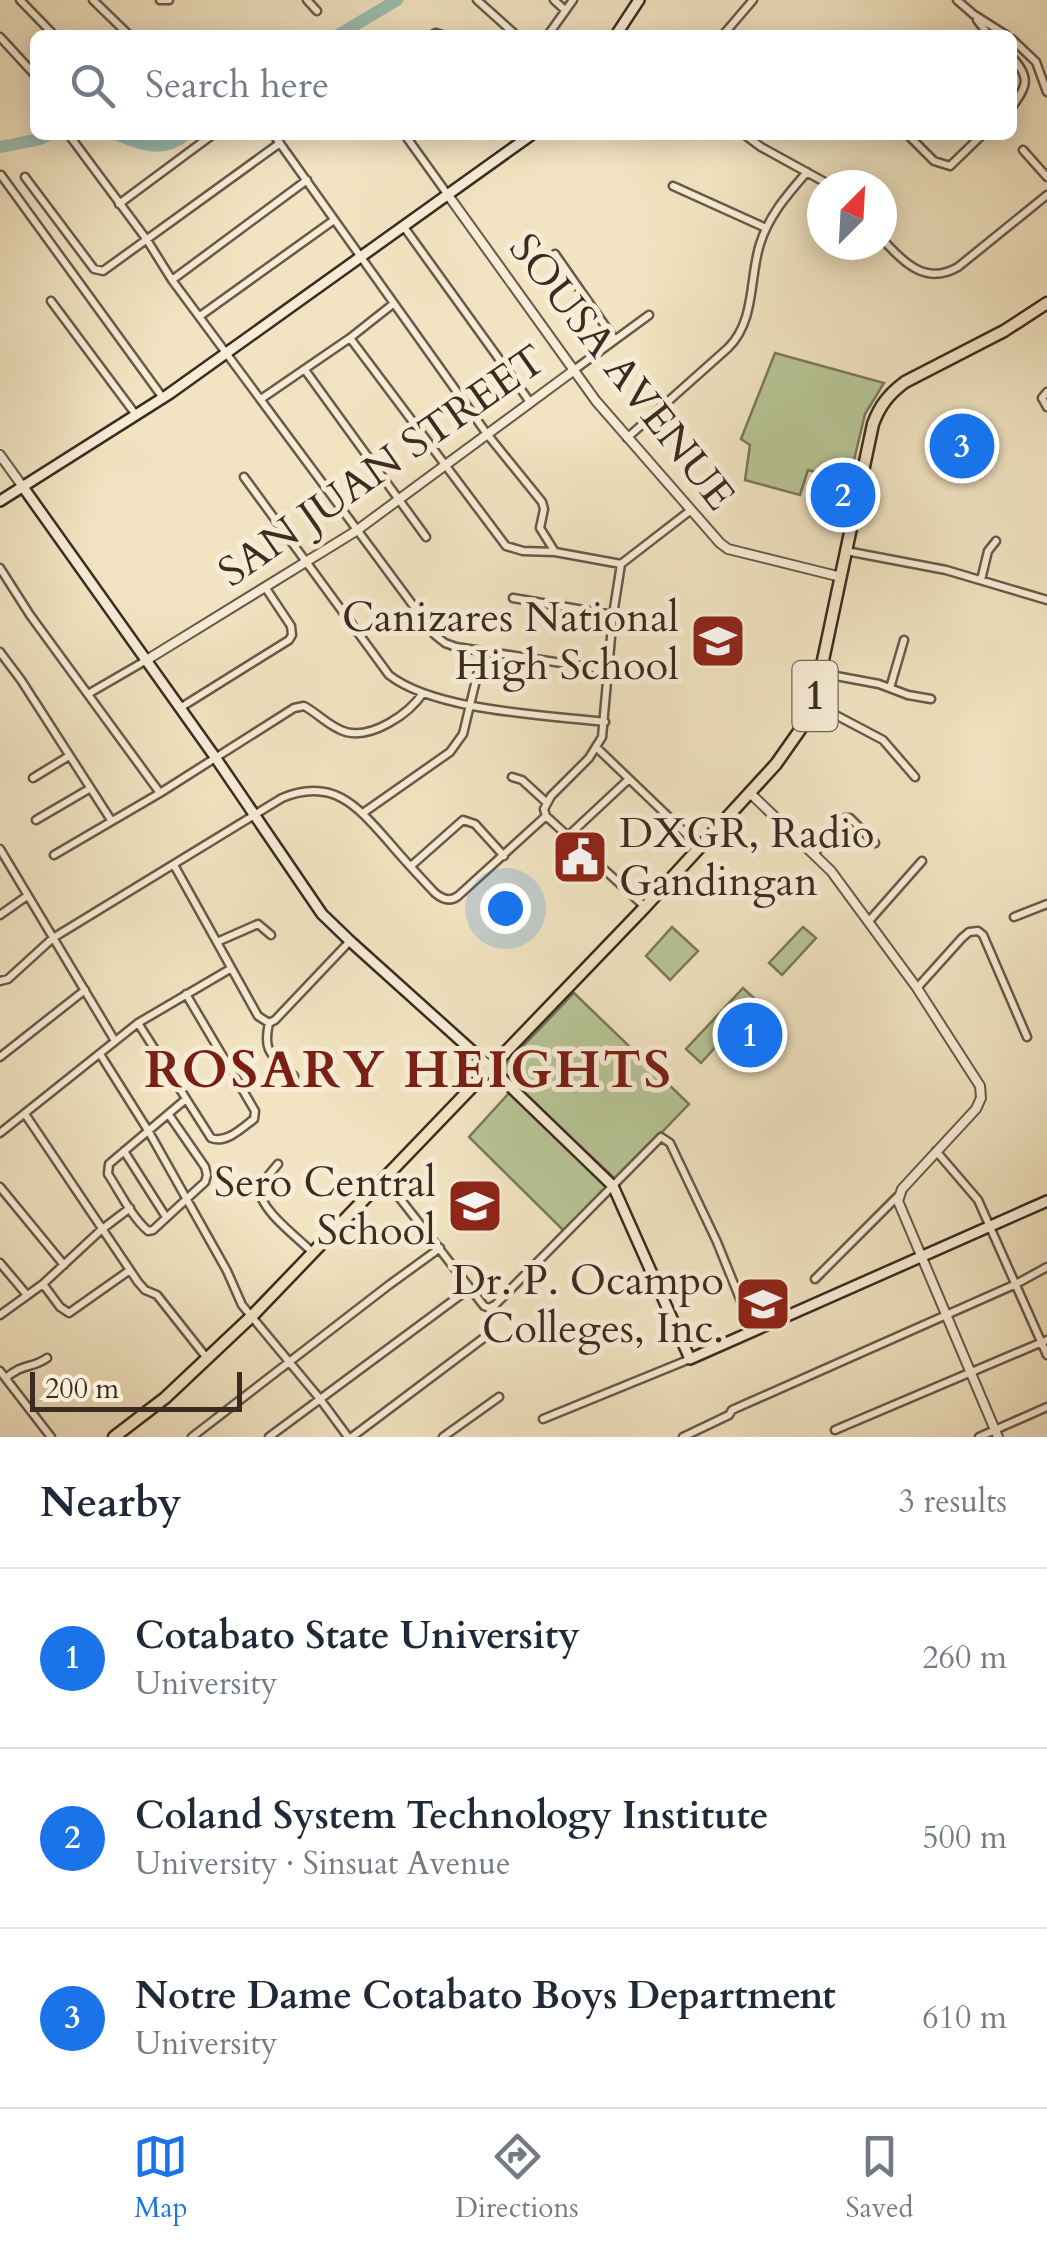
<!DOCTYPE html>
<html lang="en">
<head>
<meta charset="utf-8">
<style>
	body { margin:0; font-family:Cardo,serif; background:#f2f2f3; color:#1f2937 }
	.compass { position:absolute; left:807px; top:170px; width:90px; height:90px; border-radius:50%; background:#fff; box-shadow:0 5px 25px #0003; rotate:24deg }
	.scale { position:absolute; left:30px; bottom:25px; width:212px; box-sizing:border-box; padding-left:10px; border:5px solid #3c2b20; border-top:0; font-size:28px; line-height:35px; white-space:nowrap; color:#3c2b20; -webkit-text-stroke:8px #f7edd7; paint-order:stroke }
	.you { position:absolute; left:505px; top:908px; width:35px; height:35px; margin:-25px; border:8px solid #fff; border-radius:50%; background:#1a73e8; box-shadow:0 0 0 15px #1a73e833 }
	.badge { display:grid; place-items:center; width:65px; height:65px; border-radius:50%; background:#1a73e8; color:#fff; font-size:32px; font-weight:700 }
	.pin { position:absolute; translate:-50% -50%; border:5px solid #fff; box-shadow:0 2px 10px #0006 }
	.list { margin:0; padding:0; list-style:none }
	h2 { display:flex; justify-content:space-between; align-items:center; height:130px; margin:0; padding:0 40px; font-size:42px }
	h2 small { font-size:32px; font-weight:400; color:#747a83 }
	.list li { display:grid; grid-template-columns:65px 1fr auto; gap:30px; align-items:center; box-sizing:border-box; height:180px; padding:0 40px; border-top:2px solid #e0e1e3 }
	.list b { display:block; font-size:38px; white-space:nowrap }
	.list p { margin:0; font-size:32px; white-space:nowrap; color:#747a83 }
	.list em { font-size:32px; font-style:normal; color:#747a83 }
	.icon { flex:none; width:55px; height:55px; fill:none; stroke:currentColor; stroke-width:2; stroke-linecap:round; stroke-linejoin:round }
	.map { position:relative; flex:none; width:1047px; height:1437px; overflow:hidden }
	.search { position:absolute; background:#fff; box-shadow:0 5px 25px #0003; left:30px; right:30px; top:30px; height:110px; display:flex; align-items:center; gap:25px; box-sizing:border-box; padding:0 35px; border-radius:15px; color:#747a83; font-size:38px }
	.sheet { height:670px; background:#fff }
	nav { display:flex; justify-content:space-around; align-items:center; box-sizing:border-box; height:140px; border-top:2px solid #e0e1e3; background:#fff; font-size:28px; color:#747a83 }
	nav a { display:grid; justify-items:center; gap:5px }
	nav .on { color:#1a73e8 }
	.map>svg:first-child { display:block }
</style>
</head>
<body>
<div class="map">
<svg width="1047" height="1437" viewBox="0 0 1047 1437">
	<rect width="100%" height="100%" fill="#f2e4c2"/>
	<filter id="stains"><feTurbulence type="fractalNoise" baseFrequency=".002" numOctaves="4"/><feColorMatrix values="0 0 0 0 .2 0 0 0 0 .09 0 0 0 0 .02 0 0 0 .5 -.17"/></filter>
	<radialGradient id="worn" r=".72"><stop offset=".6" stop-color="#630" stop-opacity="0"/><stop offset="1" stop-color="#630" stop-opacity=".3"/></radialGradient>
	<!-- green -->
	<path fill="#b7c596" stroke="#7a785b" stroke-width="2.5" d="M775,353L884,383L865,414L849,481L808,470L800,495L745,480L750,445L741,439Z
		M672,927L698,951L670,980L646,956Z
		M803,927L816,938L782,975L769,963Z
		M743,988L757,1001L701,1063L686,1049Z
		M574,993L689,1104L616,1180L500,1070Z
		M510,1092L608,1188L565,1232L469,1137Z"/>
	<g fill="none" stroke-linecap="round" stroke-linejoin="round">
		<!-- river -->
		<path stroke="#9bbfb1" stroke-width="12" d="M338,35L397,0
			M118,135C142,145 163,153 185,135
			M0,147L40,139L48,135"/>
		<!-- minor casing -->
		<g stroke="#6a5948" stroke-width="11">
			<path id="minor" d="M20,0L54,35
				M93,0L129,35
				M160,0H169
				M307,0L317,11
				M477,0L516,35
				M554,0L565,10
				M957,0L973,14L1006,35
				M977,20L989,35
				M432,35L436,33L442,35
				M548,35L573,0
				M723,35L753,0
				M0,37L35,75
				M1012,39L1036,62L1047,92
				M1012,57C1031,78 1027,86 1012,107
				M69,135L147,240L172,280L435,635L445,643L456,647L608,670
				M274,135L487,434L542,502L544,509L540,528L555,552
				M405,135L448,195
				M745,135L761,147L830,185
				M910,137L934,161L950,166L982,135
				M1023,150L1047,177
				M1,175L163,398
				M25,177L94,269L103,271L280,143
				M673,186L766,228
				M119,204L212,135
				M404,227L530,402
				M882,239C904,262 925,286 958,267L1047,195
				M555,254L615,340
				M172,280L307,180
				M51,301L136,415
				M200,316L334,220
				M350,338L506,546L523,551L555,552L621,564L691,510
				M305,370L426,537
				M574,370L649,315
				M1047,392L1042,398L1047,407
				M261,399L350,338L393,304
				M627,438L728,348C756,320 749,278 760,244C769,215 788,194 807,172
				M244,477L389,675C435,711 546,715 605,722
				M846,551L946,570L1047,600
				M621,564L613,615L602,737L589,758L551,796L544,809L546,816L644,906
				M0,568L30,615L160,793
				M981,580L988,551L996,541
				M513,598L613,615
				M0,652L21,680L111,820
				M820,673L879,684L908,695L931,699
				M890,688L904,640
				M88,694L145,661
				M813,703L883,740L915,777
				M180,708L289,640L292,635L291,626L265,587
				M597,748L700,847
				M512,777L522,780L546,802
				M33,778L69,756
				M363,813L450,752L463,734L483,651
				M36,820L89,789
				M568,836L629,779
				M0,849L115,1041
				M814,854L845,818H850L875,843
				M54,855L160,793L294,708L304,706C319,714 329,727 346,732C372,739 409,714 423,693
				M174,865L258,1016L269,1023L275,1020L350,941
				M411,866L463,820L475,824L504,856
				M0,915L27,896
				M1014,917L1047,904
				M869,921L922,861
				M217,942L258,924L271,935
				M0,981L8,979L53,938L282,798C333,777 357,806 388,841C403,859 419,876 435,893C442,899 450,902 458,896L546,816
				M917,988L962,938L969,932L978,931L983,935L1027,1037
				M138,1023L211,1138C226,1144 242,1128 254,1119L255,1111L186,994
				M269,1023C262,1054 273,1055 294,1076
				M100,1054L149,1132L227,1271L242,1305L320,1399L348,1437
				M0,1057L85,990
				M25,1114L138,1282L145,1290L157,1295L206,1357
				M169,1115L205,1167L207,1175L205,1182L153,1230L148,1231C131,1216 120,1192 108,1174L109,1164L186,1099
				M0,1133L138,1023L230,969
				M124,1151L166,1217
				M936,1151L978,1200L1047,1355
				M278,1164L258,1188C263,1213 294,1234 312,1252
				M384,1178L484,1306L489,1308L495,1305L661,1137L670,1143L717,1242L753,1331
				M0,1187L64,1265
				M0,1263L27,1295
				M815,1279L898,1196
				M43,1284L60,1307L69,1313L130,1270
				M0,1315L43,1284L101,1230L130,1208
				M0,1371L51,1437
				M6,1378C23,1363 31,1369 47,1358
				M543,1419L690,1359
				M835,1430L1047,1340
				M192,1437L389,1285L440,1248
				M269,1437L470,1288
				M352,1437L485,1337
				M443,1437L499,1397
				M683,1437L729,1415L732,1410L1016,1284L1047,1267
				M979,1437L1047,1407"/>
		</g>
		<!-- tertiary casing -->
		<g stroke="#6a5948" stroke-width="12">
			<path id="tertiary" d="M448,195L596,401L720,543L728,549L841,577
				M0,455L23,487
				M145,661L356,531L573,371
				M750,793L831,871L917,988L980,1086L981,1098L976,1109L902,1189L898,1201L998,1437"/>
		</g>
		<!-- secondary casing -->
		<g stroke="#3c2b20" stroke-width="14">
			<path id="secondary" d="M616,35L639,0
				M23,487L215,757L322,914L350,941L490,1067L613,1186L690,1359L1047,1201
				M0,501L169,394L531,135"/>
		</g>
		<!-- primary casing -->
		<g stroke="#3c2b20" stroke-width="15">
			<path id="primary" d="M114,1437L165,1398L252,1316L645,907L776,764L802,727L815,698L873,424C880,405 889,394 905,382L1004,331L1047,303"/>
		</g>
		<!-- minor -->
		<use href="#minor" stroke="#f7edd7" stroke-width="6"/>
		<!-- tertiary -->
		<use href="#tertiary" stroke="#f7edd7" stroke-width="8"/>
		<!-- secondary -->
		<use href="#secondary" stroke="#f7edd7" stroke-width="9"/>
		<!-- primary -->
		<use href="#primary" stroke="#f2e4c2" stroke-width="10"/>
	</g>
	<!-- icons -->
	<defs>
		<g id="school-square" transform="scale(2.875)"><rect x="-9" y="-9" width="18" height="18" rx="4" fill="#8f2418" stroke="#f7edd7"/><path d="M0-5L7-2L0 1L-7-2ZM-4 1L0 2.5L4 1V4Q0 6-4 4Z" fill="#fff"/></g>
		<g id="civic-square" transform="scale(2.875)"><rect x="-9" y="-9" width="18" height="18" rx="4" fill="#8f2418" stroke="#f7edd7"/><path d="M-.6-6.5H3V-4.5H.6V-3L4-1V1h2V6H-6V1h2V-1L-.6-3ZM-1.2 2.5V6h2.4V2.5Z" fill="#fff"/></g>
		<g id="university-square" transform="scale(2.875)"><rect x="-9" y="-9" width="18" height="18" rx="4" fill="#8f2418" stroke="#f7edd7"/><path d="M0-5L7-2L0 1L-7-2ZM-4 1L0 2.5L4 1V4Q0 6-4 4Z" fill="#fff"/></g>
	</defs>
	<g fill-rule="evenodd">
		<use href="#school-square" x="718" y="641"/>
		<use href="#civic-square" x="580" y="857"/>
		<use href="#school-square" x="475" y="1206"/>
		<use href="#university-square" x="763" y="1304"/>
	</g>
	<g text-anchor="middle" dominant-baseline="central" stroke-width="10" stroke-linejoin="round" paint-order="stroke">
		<!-- shield labels -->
		<rect fill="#f7edd7" stroke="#746557" stroke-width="2.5" x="792.5" y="661" width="45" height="70" rx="8"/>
		<g font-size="40" font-weight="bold" fill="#3c2b20">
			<text x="815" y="696">1</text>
		</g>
		<!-- street labels -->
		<g font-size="42" fill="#3c2b20" stroke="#f7edd7">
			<text transform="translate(622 372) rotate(52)">SOUSA AVENUE</text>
			<text transform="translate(382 466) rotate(-35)">SAN JUAN STREET</text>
		</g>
		<!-- poi labels -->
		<g font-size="42" fill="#3c2b20" stroke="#f7edd7" text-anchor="end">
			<text x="679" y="617">Canizares National<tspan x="679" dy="48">High School</tspan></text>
			<text x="619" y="833" text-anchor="start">DXGR, Radio<tspan x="619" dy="48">Gandingan</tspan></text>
			<text x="436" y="1182">Sero Central<tspan x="436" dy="48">School</tspan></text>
			<text x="724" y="1280">Dr. P. Ocampo<tspan x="724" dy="48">Colleges, Inc.</tspan></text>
		</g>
		<!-- district labels -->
		<g font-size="52" font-weight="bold" letter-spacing="2.5" fill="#7a1f14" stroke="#f7edd7">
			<text x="409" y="1071">ROSARY HEIGHTS</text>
		</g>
	</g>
	<rect width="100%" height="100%" filter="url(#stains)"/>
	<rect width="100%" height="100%" fill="url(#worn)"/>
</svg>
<svg class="compass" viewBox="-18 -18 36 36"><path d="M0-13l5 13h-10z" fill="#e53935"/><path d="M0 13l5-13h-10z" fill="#747a83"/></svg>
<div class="scale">200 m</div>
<div class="you"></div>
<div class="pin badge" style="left:750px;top:1035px">1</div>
<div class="pin badge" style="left:843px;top:495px">2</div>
<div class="pin badge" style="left:962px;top:446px">3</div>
<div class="search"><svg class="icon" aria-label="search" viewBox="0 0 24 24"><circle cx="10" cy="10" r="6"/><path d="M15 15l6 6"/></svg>Search here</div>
</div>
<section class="sheet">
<h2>Nearby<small>3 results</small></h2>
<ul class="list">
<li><span class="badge">1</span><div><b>Cotabato State University</b><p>University</p></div><em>260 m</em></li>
<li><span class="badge">2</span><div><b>Coland System Technology Institute</b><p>University · Sinsuat Avenue</p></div><em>500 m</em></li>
<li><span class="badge">3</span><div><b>Notre Dame Cotabato Boys Department</b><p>University</p></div><em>610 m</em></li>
</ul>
</section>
<nav>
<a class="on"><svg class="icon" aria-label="map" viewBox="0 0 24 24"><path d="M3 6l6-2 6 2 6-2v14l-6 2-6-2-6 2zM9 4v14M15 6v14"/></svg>Map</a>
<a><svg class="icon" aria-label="directions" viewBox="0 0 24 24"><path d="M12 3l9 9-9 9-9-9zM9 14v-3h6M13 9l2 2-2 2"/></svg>Directions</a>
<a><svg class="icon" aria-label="saved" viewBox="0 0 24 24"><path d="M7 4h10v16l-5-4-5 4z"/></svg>Saved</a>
</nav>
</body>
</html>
